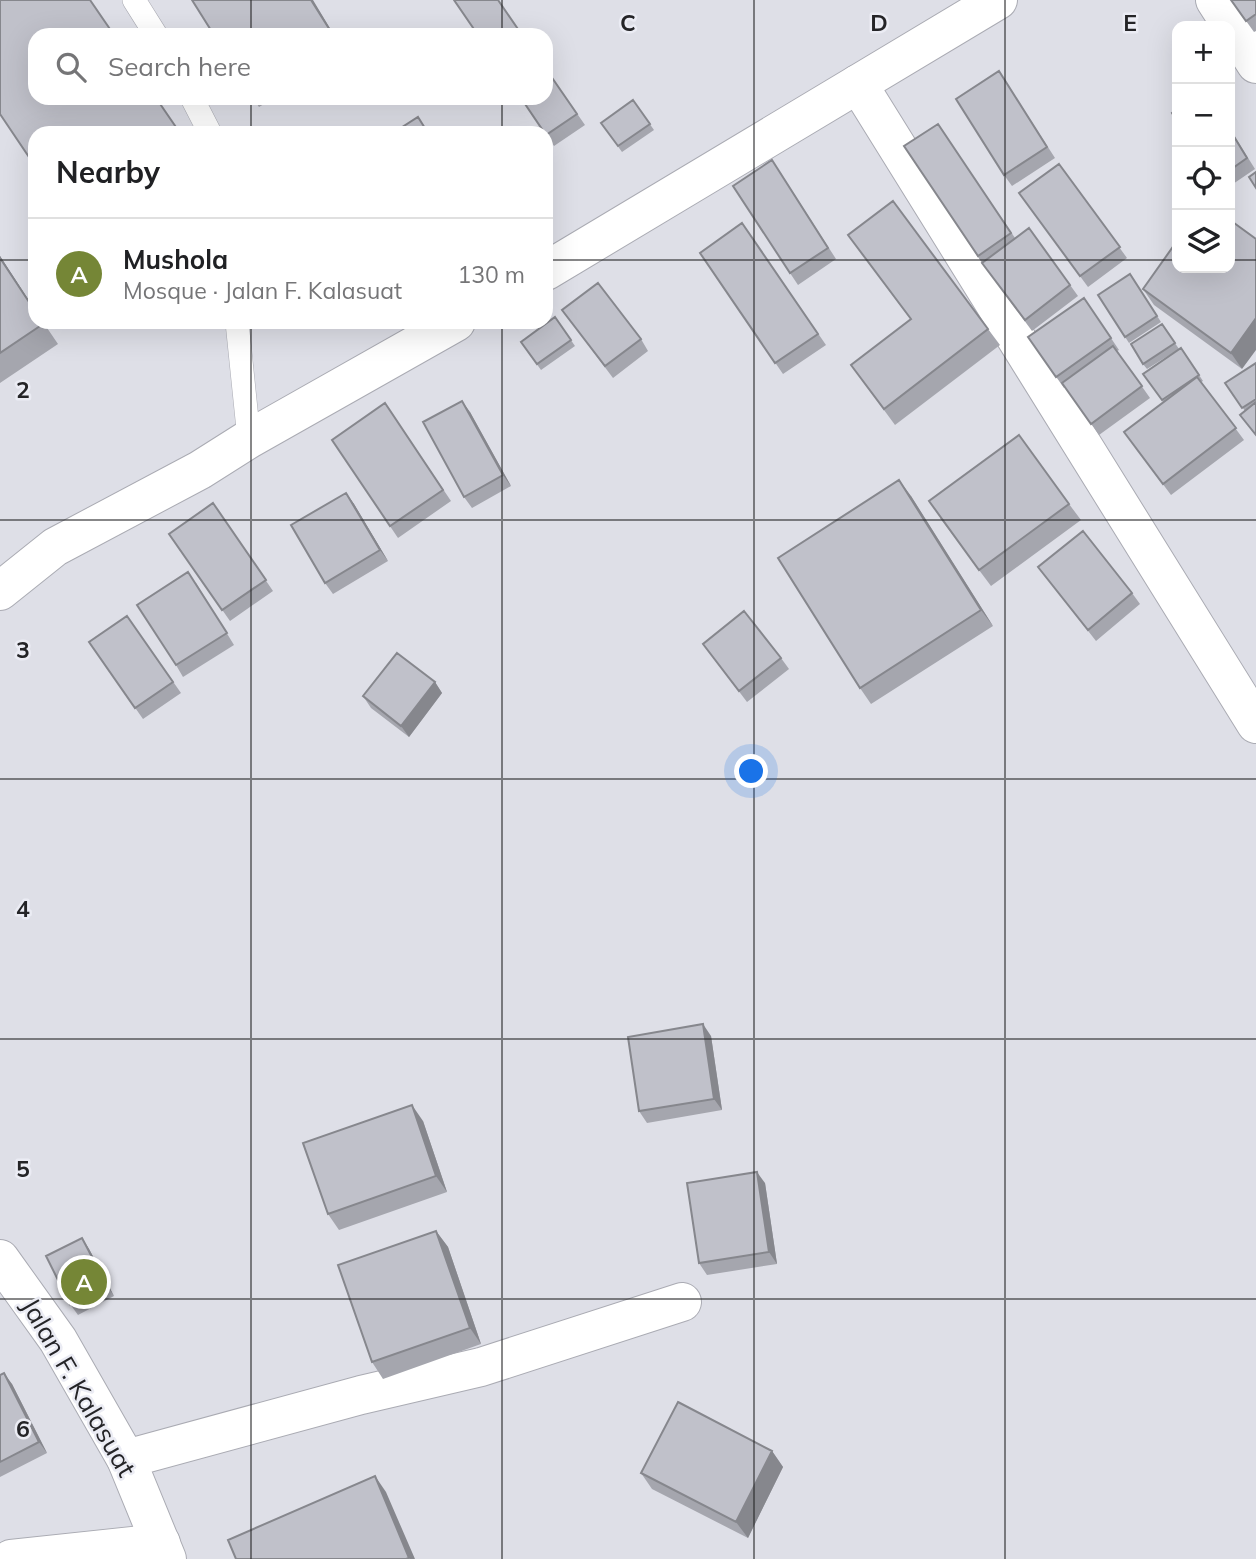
<!DOCTYPE html>
<html lang="en">
<head>
<meta charset="utf-8">
<style>
	body { margin:0; font-family:Mulish,sans-serif; background:#f6f6f6; color:#202124 }
	.controls { position:absolute; right:21px; top:21px; display:grid; overflow:hidden; border-radius:14px; box-shadow:0 7px 28px #0002 }
	.controls button { width:63px; height:63px; display:grid; place-items:center; padding:0; border:0; border-bottom:2px solid #e0e0e0; background:#fff; color:#202124; font:35px sans-serif }
	.you { position:absolute; left:752px; top:772px; width:24px; height:24px; margin:-18px; border:5px solid #fff; border-radius:50%; background:#1a73e8; box-shadow:0 0 0 10px #1a73e833 }
	.badge { display:grid; place-items:center; width:46px; height:46px; border-radius:50%; background:#758636; color:#fff; font-size:23px; font-weight:700 }
	.pin { position:absolute; translate:-50% -50%; border:4px solid #fff; box-shadow:0 2px 7px #0006 }
	.list { margin:0; padding:0; list-style:none }
	h2 { display:flex; justify-content:space-between; align-items:center; height:91px; margin:0; padding:0 28px; font-size:30px }
	h2 small { font-size:23px; font-weight:400; color:#757577 }
	.list li { display:grid; grid-template-columns:46px 1fr auto; gap:21px; align-items:center; box-sizing:border-box; height:112px; padding:0 28px; border-top:2px solid #e0e0e0 }
	.list b { display:block; font-size:26px; white-space:nowrap }
	.list p { margin:0; font-size:23px; white-space:nowrap; color:#757577 }
	.list em { font-size:23px; font-style:normal; color:#757577 }
	.icon { flex:none; width:38px; height:38px; fill:none; stroke:currentColor; stroke-width:2; stroke-linecap:round; stroke-linejoin:round }
	.map { position:relative; flex:none; width:1256px; height:1559px; overflow:hidden }
	.search { position:absolute; background:#fff; box-shadow:0 7px 28px #0002; left:28px; top:28px; width:525px; height:77px; display:flex; align-items:center; gap:18px; box-sizing:border-box; padding:0 24px; border-radius:21px; color:#757577; font-size:26px }
	.panel { position:absolute; background:#fff; box-shadow:0 7px 28px #0002; left:28px; top:126px; width:525px; height:203px; border-radius:21px }
	.map>svg:first-child { display:block }
</style>
</head>
<body>
<div class="map">
<svg width="1256" height="1559" viewBox="0 0 1256 1559">
	<rect width="100%" height="100%" fill="#dedfe7"/>
	<g fill="none" stroke-linecap="round" stroke-linejoin="round">
		<!-- lane casing -->
		<g stroke="#aaabb3" stroke-width="24">
			<path id="lane" d="M134,0L156,35
				M192,98L210,133
				M237,322L249,439"/>
		</g>
		<!-- street casing -->
		<g stroke="#aaabb3" stroke-width="40">
			<path id="street" d="M1215,0L1256,64
				M858,84L1256,724
				M126,1459L361,1395L481,1367L682,1302
				M11,1559L161,1543"/>
		</g>
		<!-- secondary casing -->
		<g stroke="#aaabb3" stroke-width="40">
			<path id="secondary" d="M546,271L998,0
				M0,591L55,547L200,470L249,439L456,322
				M0,1259L58,1340L126,1459L167,1559"/>
		</g>
		<!-- lane -->
		<use href="#lane" stroke="#fff" stroke-width="23"/>
		<!-- street -->
		<use href="#street" stroke="#fff" stroke-width="38"/>
		<!-- secondary -->
		<use href="#secondary" stroke="#fff" stroke-width="38"/>
	</g>
	<!-- wall -->
	<path fill="#a5a6ae" d="M1231,0H1256V31L1254,32Z
		M546,69L585,125L554,146L546,134Z
		M999,71L1055,158L1012,186L1004,175Z
		M253,98H274L259,107Z
		M633,100L654,130L622,152L601,123Z
		M938,124L1015,238L1029,228L1078,296L1032,331L982,263L904,146Z
		M1230,129L1255,169L1230,186Z
		M1059,164L1127,258L1088,287L1019,193Z
		M780,172L836,259L798,285L790,273Z
		M742,223L826,345L783,374L700,253Z
		M848,235L988,329L1000,345L895,425L851,365L911,320Z
		M1177,241L1242,369L1154,305L1143,289Z
		M0,256L35,310V322H43L58,344L0,383Z
		M1130,274L1161,322L1129,343L1098,295Z
		M1084,298L1119,350L1117,351L1150,398L1099,435L1065,387L1064,388L1028,337Z
		M562,310L641,339L648,351L613,378Z
		M555,317L575,346L541,370L521,342Z
		M1162,324L1179,349L1147,369L1143,364Z
		M1181,348L1203,381L1201,382L1244,440L1171,495L1124,432L1163,402L1143,374Z
		M1256,363V436L1240,415L1245,411L1225,383Z
		M385,403L451,501L398,538L332,440Z
		M470,412L511,486L472,508L464,497Z
		M346,493L354,504L388,561L333,594L325,583Z
		M911,496L993,626L871,704L860,688Z
		M213,503L273,591L230,621L169,534Z
		M1069,504L1081,520L991,586L940,518Z
		M1038,567L1132,593L1140,604L1096,641Z
		M196,583L234,645L183,677L176,665Z
		M127,616L181,693L143,719L89,642Z
		M703,644L781,658L789,669L747,702Z
		M435,682L442,693L409,737L371,708L363,696Z
		M711,1036L722,1110L647,1123L639,1111Z
		M423,1121L447,1192L339,1230L328,1214Z
		M765,1183L777,1264L707,1275L699,1263Z
		M436,1231L448,1247L481,1344L383,1379L372,1362Z
		M82,1238L89,1249L114,1296L78,1315L70,1304Z
		M0,1375L12,1384L47,1453L0,1477Z
		M772,1451L783,1467L748,1538L652,1489L641,1473Z"/>
	<!-- shaded-wall -->
	<path fill="#86878d" d="M311,0H313L334,35H333Z
		M0,256L35,310V311L0,258Z
		M1256,318V350L1242,369L1231,353Z
		M462,401L470,412L511,486L503,475Z
		M899,480L911,496L993,626L981,610Z
		M346,493L354,504L388,561L380,550Z
		M435,682L442,693L409,737L401,726Z
		M703,1024L711,1036L722,1110L714,1099Z
		M412,1105L423,1121L447,1192L436,1176Z
		M757,1172L765,1183L777,1264L769,1252Z
		M436,1231L448,1247L481,1344L470,1328Z
		M82,1238L89,1249L114,1296L106,1284Z
		M4,1373L12,1384L47,1453L39,1442Z
		M772,1451L783,1467L748,1538L736,1522Z
		M375,1476L386,1492L415,1559H410L409,1558Z"/>
	<!-- building -->
	<path fill="#c0c1ca" stroke="#86878d" stroke-width="2" d="M0,0H90L114,35H35V98H156L180,133H35V166L0,114Z
		M192,0H311L333,35H214Z
		M454,0H498L522,35H478Z
		M1231,0H1256V14L1246,21Z
		M546,69L577,114L546,135L521,98H546Z
		M999,71L1047,147L1004,175L956,99Z
		M633,100L650,124L618,146L601,123Z
		M1177,109V121L1172,113Z
		M418,117L428,133H393Z
		M938,124L1011,233L978,256L904,146Z
		M1230,130L1247,158L1230,170Z
		M772,160L828,248L790,273L733,186Z
		M1059,164L1120,247L1080,276L1019,193Z
		M1256,172V188L1249,177Z
		M893,201L988,329L884,409L851,365L911,319L848,235Z
		M1230,220L1256,239V318L1231,353L1143,289L1177,241V268H1230Z
		M742,223L818,334L775,363L700,253Z
		M1029,228L1070,285L1025,320L982,263Z
		M0,258L35,311V322H42L43,324L0,353Z
		M1130,274L1157,316L1125,337L1098,295Z
		M598,283L641,339L605,366L562,310Z
		M1084,298L1111,338L1056,377L1028,337Z
		M555,317L571,340L537,364L521,342Z
		M1162,324L1175,343L1143,364L1131,344Z
		M1113,346L1142,386L1091,424L1062,383Z
		M1181,348L1199,375L1162,400L1143,374Z
		M1256,363V399L1242,408L1225,383Z
		M1197,377L1236,428L1163,484L1124,432Z
		M462,401L503,475L464,497L423,422Z
		M1256,402V435L1240,415Z
		M385,403L443,490L390,526L332,440Z
		M1019,435L1069,504L979,570L929,501Z
		M899,480L981,610L860,688L778,558Z
		M346,493L380,550L325,583L291,525Z
		M213,503L266,580L222,610L169,534Z
		M1083,531L1132,593L1088,630L1038,567Z
		M188,572L227,633L176,665L137,605Z
		M744,611L781,658L739,691L703,644Z
		M127,616L173,682L135,708L89,642Z
		M397,653L435,682L401,726L363,696Z
		M703,1024L714,1099L639,1111L628,1037Z
		M412,1105L436,1176L328,1214L303,1143Z
		M757,1172L769,1252L699,1263L687,1183Z
		M436,1231L470,1328L372,1362L338,1265Z
		M82,1238L106,1284L70,1304L46,1256Z
		M4,1373L39,1442L0,1462V1375Z
		M678,1402L772,1451L736,1522L641,1473Z
		M375,1476L409,1558L406,1559H236L228,1540Z"/>
	<!-- grid -->
	<path fill="none" stroke="#242427" stroke-width="2" stroke-opacity="0.55" d="M251,0V35M502,0V35M754,0V1559M1005,0V1559M251,98V133M502,98V133M0,260H35M546,260H1177M1230,260H1256M251,322V1559M502,322V1559M0,520H1256M0,779H1256M0,1039H1256M0,1299H1256"/>
	<g text-anchor="middle" dominant-baseline="central" stroke-width="5" stroke-linejoin="round" paint-order="stroke">
		<!-- street labels -->
		<g font-size="26" fill="#242427" stroke="#ebecf4">
			<text transform="translate(79 1387) rotate(60)">Jalan F. Kalasuat</text>
		</g>
	</g>
	<g font-size="23" text-anchor="middle" font-weight="bold" fill="#242427" stroke="#ebecf4" stroke-width="5" stroke-linejoin="round" paint-order="stroke">
		<text x="628" y="31">C</text>
		<text x="879" y="31">D</text>
		<text x="1130" y="31">E</text>
		<text x="23" y="398">2</text>
		<text x="23" y="658">3</text>
		<text x="23" y="917">4</text>
		<text x="23" y="1177">5</text>
		<text x="23" y="1437">6</text>
	</g>
</svg>
<div class="controls">
<button>+</button>
<button>−</button>
<button><svg class="icon" aria-label="locate" viewBox="0 0 24 24"><circle cx="12" cy="12" r="6"/><path d="M12 2v4M12 18v4M2 12h4M18 12h4"/></svg></button>
<button><svg class="icon" aria-label="layers" viewBox="0 0 24 24"><path d="M12 4l9 5-9 5-9-5zM3 14l9 5 9-5"/></svg></button>
</div>
<div class="you"></div>
<div class="pin badge" style="left:84px;top:1282px">A</div>
<div class="search"><svg class="icon" aria-label="search" viewBox="0 0 24 24"><circle cx="10" cy="10" r="6"/><path d="M15 15l6 6"/></svg>Search here</div>
<section class="panel">
<h2>Nearby<small></small></h2>
<ul class="list">
<li><span class="badge">A</span><div><b>Mushola</b><p>Mosque · Jalan F. Kalasuat</p></div><em>130 m</em></li>
</ul>
</section>
</div>
</body>
</html>
